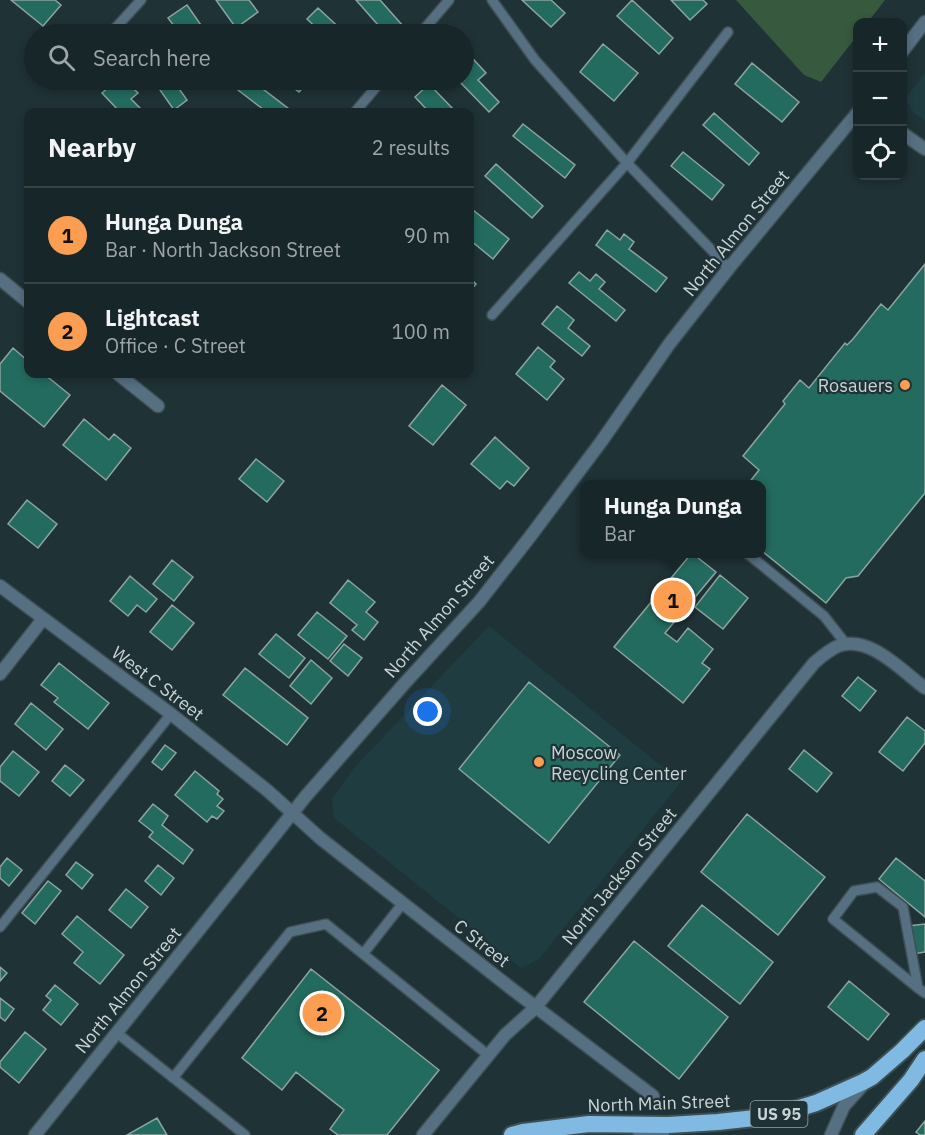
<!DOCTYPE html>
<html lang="en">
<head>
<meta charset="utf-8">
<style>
	body { margin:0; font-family:"IBM Plex Sans",sans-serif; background:#243234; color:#f1f3f6 }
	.controls { position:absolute; right:18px; top:18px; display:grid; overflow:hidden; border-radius:12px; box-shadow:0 3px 9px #0003 }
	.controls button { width:54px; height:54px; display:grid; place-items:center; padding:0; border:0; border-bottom:2px solid #364345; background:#172628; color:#f1f3f6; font:30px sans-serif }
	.you { position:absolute; left:428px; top:712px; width:21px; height:21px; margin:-15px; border:4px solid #fff; border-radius:50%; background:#1a73e8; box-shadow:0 0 0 9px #1a73e833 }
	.badge { display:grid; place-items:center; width:39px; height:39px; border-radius:50%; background:#fb9e51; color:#111; font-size:20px; font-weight:700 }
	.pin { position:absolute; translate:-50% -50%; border:3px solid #fff; box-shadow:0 2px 6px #0006 }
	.popup { position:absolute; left:580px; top:480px; width:186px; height:78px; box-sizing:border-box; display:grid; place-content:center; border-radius:12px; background:#172628; filter:drop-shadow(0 2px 4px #0005); font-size:20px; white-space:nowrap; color:#9ea5a8 }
	.popup b { font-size:22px; color:#f1f3f6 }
	.popup::after { content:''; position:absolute; left:50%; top:100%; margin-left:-12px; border:12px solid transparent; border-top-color:#172628 }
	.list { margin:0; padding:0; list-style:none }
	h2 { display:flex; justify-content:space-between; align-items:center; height:78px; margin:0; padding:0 24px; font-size:26px }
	h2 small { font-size:20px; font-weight:400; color:#9ea5a8 }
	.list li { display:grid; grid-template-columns:39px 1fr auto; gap:18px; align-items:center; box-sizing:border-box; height:96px; padding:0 24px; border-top:2px solid #364345 }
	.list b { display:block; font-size:22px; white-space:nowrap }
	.list p { margin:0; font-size:20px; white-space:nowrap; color:#9ea5a8 }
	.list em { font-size:20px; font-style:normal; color:#9ea5a8 }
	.icon { flex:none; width:33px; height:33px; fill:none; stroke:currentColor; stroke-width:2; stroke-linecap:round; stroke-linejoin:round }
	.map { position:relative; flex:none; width:925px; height:1135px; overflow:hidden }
	.search { position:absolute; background:#172628; box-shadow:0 3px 9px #0003; left:24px; top:24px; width:450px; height:66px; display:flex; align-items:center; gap:15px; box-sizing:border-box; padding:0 21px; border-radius:33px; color:#9ea5a8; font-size:22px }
	.panel { position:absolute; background:#172628; box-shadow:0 3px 9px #0003; left:24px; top:108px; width:450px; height:270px; border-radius:12px }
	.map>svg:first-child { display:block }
</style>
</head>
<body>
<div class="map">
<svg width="925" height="1135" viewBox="0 0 925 1135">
	<rect width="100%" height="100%" fill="#1f3236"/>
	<!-- built -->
	<path fill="#1f3c41" d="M925,73V121L913,112L905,99Z
		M489,626L681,782L539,959L521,968L334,818L332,799L353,769Z"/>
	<!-- green -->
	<path fill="#37593d" d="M736,0H885L868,22H858L857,36L821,82L804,75Z"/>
	<!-- building -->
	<path fill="#246b5f" stroke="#8da39e" stroke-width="1.5" d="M11,0H55L61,5L43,26Z
		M216,0H249L258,12L236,28Z
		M356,0H380L403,26L393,34H386Z
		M522,0H551L565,13L551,27Z
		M632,0L673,38L659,54L617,16Z
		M671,0H703L707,4L690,20Z
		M187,5L201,25L195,30L198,34H180L168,18Z
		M318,8L346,34H323L307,19Z
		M603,44L638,73L614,101L580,72Z
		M464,49L486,73L478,80L499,102L489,112L458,80H464Z
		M752,63L799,102L782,122L735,84Z
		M117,80H125L138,93L131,99L144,112H120L102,93Z
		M153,80H173L187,100L174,110Z
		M240,80H251L293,112H263L264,110L234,87Z
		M283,80H310L299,92Z
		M429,84L453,109L449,112H429L415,97Z
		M714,113L759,153L749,165L703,125Z
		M523,124L575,165L565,178L513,136Z
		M683,152L724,185L712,200L671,166Z
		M496,164L543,206L532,218L485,176Z
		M473,210L509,239L493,259L470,240V213Z
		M607,230L620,240L624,234L634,242L629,249L667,278L656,292L596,245Z
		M925,264V493L858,576L846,578L826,603L762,551V484H748L759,470L743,456L785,404L783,401L800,380L809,388L845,343L847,345L853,339L881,304L888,310Z
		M579,272L590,281L596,274L605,282L599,289L625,310L616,321L569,283Z
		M470,278L476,284L470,291Z
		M557,306L574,320L568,328L590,346L582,356L542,324Z
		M538,347L555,361L550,367L564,379L547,400L516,374Z
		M13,348L28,361V374H44L70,395L44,427L0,391V364Z
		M442,385L466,405L433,445L409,426Z
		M84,419L109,440L114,434L131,448L106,480L63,445Z
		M495,437L529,468L514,486L507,481L500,489L471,464Z
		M256,459L284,481L267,502L239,479Z
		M27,500L57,524L38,548L8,524Z
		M691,554H693L716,572L665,633L677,642L688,628L713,649L702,663L710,669L683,703L614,647Z
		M172,560L193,577L174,601L153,584Z
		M720,575L748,598L723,629L695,607Z
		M130,576L157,599L146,612L137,605L128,616L110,601Z
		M348,580L375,602L366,612L378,622L364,640L352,630L357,625L330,603Z
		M172,605L194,623L172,650L150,632Z
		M317,612L347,636L328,659L298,635Z
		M276,634L305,658L289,678L259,654Z
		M344,644L362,658L348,676L330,661Z
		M311,660L332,678L311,704L290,686Z
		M59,663L109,703L88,729L54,702L58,698L41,685Z
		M245,668L308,718L287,745L223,695Z
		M858,677L876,691L860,711L842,696Z
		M529,682L620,755L549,843L459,769Z
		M31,703L63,729L46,750L15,724Z
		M907,717L925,731V743L903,771L879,752Z
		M165,745L176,753L162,770L152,762Z
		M804,750L832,773L817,792L789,769Z
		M13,751L39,772L19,796L0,781V767Z
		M65,765L84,780L70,796L52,781Z
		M195,771L219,791L217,794L223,799L217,806L224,811L217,819L212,816L207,822L175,795Z
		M153,804L168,816L162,825L193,850L183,864L149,837L153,832L139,821Z
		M747,814L825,877L778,935L701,872Z
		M7,858L22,870L9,886L0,878V867Z
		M896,858L925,881V917L879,879Z
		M76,862L93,875L82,889L66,875Z
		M158,865L174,878L161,895L145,881Z
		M48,881L61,891L35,924L22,913Z
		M126,889L148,907L131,928L109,910Z
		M702,905L773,962L740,1004L668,946Z
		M77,916L124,955L100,984L74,963L83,952L62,934Z
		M925,924V952L913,954L908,926Z
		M634,941L728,1017L679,1079L584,1002Z
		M0,967L7,973L0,981Z
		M311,969L439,1070L387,1135H338L330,1129L344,1110L296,1072L282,1090L242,1058Z
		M849,981L889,1014L868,1040L828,1007Z
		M55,985L78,1004L61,1025L43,1010L51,1000L46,996Z
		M0,998L14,1009L5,1021L0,1017Z
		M25,1032L46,1049L19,1083L0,1067V1062Z
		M157,1118L167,1135H127Z
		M925,1121V1135H920L916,1132Z"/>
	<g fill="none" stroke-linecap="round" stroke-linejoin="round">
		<!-- service casing -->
		<g stroke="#3d4f53" stroke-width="12">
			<path id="service" d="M492,0L535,60L627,163L729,268
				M110,34L141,0
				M420,34L449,0
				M355,112L382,80
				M492,315L627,163L728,32
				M748,554L824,616L846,644
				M0,927L171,714
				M363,954L403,903
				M918,988L903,907L877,887L854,891L833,919L918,988L925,993
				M117,1033L245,1135
				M173,1078L290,932L326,924L488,1055"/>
		</g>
		<!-- minor casing -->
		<g stroke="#3d4f53" stroke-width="15">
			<path id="minor" d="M902,133L925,149
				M0,279L28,302
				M118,374L158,406
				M0,586L171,714L268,791L320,838L512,989L653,1096
				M0,674L43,619
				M638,1130L663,1135
				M423,1135L505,1035L535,1008L814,663C822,656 829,650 838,646C869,634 902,671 925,688
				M831,1135L844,1106L862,1086"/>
		</g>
		<!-- tertiary casing -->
		<g stroke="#3d4f53" stroke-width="15">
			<path id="tertiary" d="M902,52L925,22
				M35,1135L306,796L404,684L479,602L529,538L601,442L670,343L729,268L858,112"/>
		</g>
		<!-- trunk casing -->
		<g stroke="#3d4f53" stroke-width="20">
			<path id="trunk" d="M512,1135L523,1132L589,1124L668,1125L718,1122L773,1116L816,1103L863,1082L872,1077L902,1051L925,1028
				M863,1135L911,1080L925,1059"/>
		</g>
		<!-- service -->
		<use href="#service" stroke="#566f81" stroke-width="9"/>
		<!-- minor -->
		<use href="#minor" stroke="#566f81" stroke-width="12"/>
		<!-- tertiary -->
		<use href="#tertiary" stroke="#566f81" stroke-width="12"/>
		<!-- trunk -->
		<use href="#trunk" stroke="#80bae3" stroke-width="16"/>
	</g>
	<!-- markers -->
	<g fill="#fb9e51" stroke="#1f3236" stroke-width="2">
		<circle cx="905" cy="385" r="6"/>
		<circle cx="539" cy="762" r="6"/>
	</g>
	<g text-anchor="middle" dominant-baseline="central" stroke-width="4.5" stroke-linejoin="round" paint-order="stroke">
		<!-- shield labels -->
		<rect fill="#1f3236" stroke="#95a3a6" stroke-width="1.5" x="750.5" y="1101" width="57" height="26" rx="4.5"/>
		<g font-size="16" font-weight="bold" fill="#c8d4d6">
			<text x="779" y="1114">US 95</text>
		</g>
		<!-- street labels -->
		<g font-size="18" fill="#c8d4d6" stroke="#1f3236">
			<text transform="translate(736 233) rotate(-51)">North Almon Street</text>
			<text transform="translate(439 616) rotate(-49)">North Almon Street</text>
			<text transform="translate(158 683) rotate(37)">West C Street</text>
			<text transform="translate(619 876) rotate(-51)">North Jackson Street</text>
			<text transform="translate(482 943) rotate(38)">C Street</text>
			<text transform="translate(128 990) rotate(-51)">North Almon Street</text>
			<text transform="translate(659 1103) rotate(-2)">North Main Street</text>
		</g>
		<!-- poi labels -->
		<g font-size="18" fill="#c8d4d6" stroke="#1f3236" text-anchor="end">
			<text x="893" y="385">Rosauers</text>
			<text x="551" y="752" text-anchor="start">Moscow<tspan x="551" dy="21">Recycling Center</tspan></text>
		</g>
	</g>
</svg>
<div class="controls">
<button>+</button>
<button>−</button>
<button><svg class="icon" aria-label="locate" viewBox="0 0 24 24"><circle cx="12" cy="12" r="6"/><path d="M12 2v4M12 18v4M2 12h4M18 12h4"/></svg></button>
</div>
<div class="you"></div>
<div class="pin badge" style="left:673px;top:600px">1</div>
<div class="popup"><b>Hunga Dunga</b>Bar</div>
<div class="pin badge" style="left:322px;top:1013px">2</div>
<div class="search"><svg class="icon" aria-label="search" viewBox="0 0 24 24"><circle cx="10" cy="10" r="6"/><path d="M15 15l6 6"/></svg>Search here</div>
<section class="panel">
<h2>Nearby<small>2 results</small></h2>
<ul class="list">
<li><span class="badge">1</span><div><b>Hunga Dunga</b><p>Bar · North Jackson Street</p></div><em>90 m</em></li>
<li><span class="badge">2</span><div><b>Lightcast</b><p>Office · C Street</p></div><em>100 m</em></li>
</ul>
</section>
</div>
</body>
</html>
